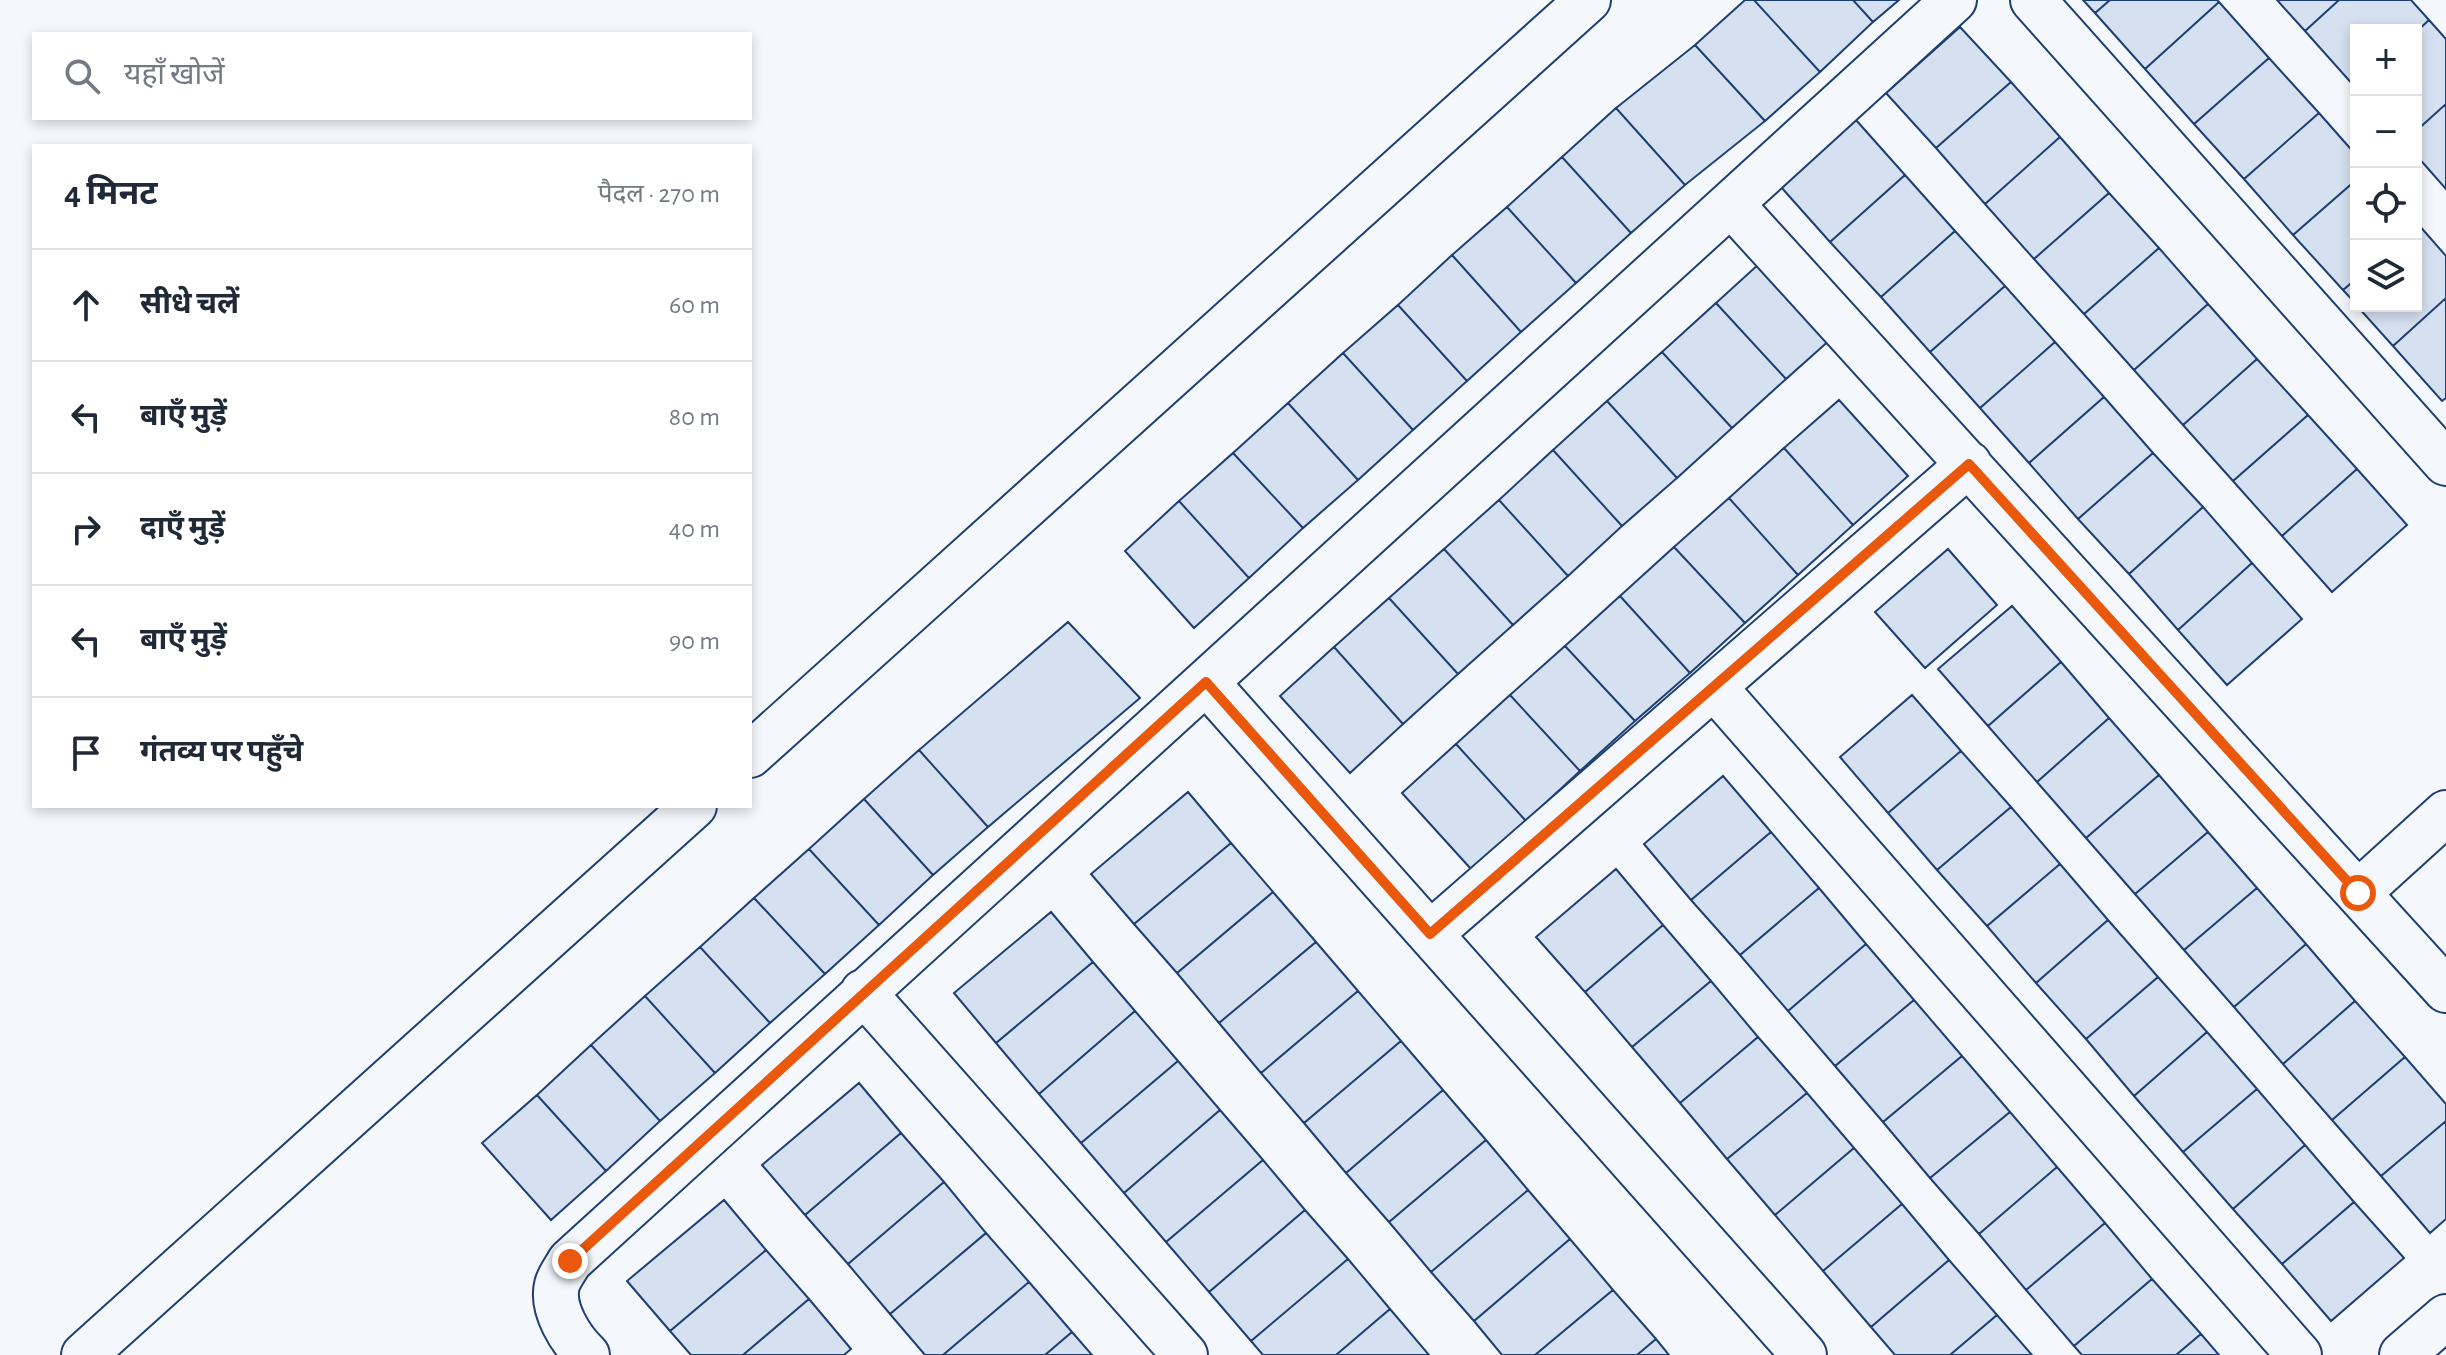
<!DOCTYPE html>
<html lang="hi">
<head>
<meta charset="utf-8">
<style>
	body { margin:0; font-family:"Alegreya Sans","Noto Sans Devanagari",sans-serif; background:#f6f6f7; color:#1f2937 }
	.controls { position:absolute; right:24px; top:24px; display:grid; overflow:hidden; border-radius:0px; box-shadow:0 4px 12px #0003 }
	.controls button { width:72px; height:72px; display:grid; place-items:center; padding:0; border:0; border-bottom:2px solid #e0e1e3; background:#fff; color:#1f2937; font:40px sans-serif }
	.stop { position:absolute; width:24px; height:24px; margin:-18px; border:6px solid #ea580c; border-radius:50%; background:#fff }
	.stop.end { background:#ea580c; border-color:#fff; box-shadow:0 2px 8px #0008 }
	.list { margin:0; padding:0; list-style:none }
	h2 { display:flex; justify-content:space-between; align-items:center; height:104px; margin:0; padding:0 32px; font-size:34px }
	h2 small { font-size:26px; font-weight:400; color:#747a83 }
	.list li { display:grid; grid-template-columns:52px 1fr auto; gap:24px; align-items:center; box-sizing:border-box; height:112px; padding:0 32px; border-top:2px solid #e0e1e3 }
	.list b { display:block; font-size:30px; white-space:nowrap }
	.list em { font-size:26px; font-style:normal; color:#747a83 }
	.icon { flex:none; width:44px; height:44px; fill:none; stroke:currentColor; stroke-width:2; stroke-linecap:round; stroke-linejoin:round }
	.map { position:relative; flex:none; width:2446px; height:1355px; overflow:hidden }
	.search { position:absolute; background:#fff; box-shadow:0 4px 12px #0003; left:32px; top:32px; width:720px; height:88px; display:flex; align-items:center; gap:20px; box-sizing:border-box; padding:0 28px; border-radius:0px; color:#747a83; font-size:30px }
	.panel { position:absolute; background:#fff; box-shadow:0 4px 12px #0003; left:32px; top:144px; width:720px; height:664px; border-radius:0px }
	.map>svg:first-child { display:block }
</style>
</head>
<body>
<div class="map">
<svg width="2446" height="1355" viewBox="0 0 2446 1355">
	<rect width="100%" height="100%" fill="#f4f7fb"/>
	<!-- building -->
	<path fill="#d5e0f0" stroke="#1d3f73" stroke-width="2" d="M1745,0H1754L1820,72L1765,121L1695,45Z
		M1754,0H1853L1873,22L1820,72Z
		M1853,0H1899L1873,22Z
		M2083,0H2110L2095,13Z
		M2110,0H2217L2219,2L2145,69L2095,13Z
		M2277,0H2339L2305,31Z
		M2339,0H2411L2429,20L2416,32L2356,30L2354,86L2305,31Z
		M2219,2L2269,58L2194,124L2145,69Z
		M2429,20L2446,39V104L2416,131V32Z
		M1960,27L2011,82L1936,148L1886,93Z
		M1695,45L1765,121L1685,185L1616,108Z
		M2269,58L2319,113L2244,179L2194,124Z
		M2011,82L2060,137L1985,204L1936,148Z
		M2446,104V189L2416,155V131Z
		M1616,108L1685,185L1631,233L1562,157Z
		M2319,113L2356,155V180L2293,235L2244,179Z
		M1856,120L1905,175L1830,242L1781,187Z
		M2060,137L2109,193L2034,259L1985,204Z
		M1562,157L1631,233L1576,283L1507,207Z
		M1905,175L1955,231L1881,297L1830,242Z
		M2356,180V279L2343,290L2293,235Z
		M2109,193L2159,248L2084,314L2034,259Z
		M1507,207L1576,283L1521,332L1452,255Z
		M2418,224L2446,256V298L2393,346L2357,306H2416Z
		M1955,231L2005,286L1930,352L1881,297Z
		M2159,248L2208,304L2134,370L2084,314Z
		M1771,253L1841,330L1786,379L1716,303Z
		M1452,255L1521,332L1467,381L1398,305Z
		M2356,279V304L2343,290Z
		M2005,286L2055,342L1980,408L1930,352Z
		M2446,298V398L2442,401L2393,346Z
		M1716,303L1786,379L1732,428L1662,352Z
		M2208,304L2257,359L2183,425L2134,370Z
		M1398,305L1467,381L1413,430L1343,353Z
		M2055,342L2104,397L2029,463L1980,408Z
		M1662,352L1732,428L1677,478L1607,401Z
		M1343,353L1413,430L1358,480L1288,403Z
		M2257,359L2308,415L2233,481L2183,425Z
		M2104,397L2153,453L2078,519L2029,463Z
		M1839,400L1908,476L1853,525L1784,448Z
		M1607,401L1677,478L1622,526L1553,450Z
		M1288,403L1358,480L1303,528L1233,453Z
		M2308,415L2357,469L2282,536L2233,481Z
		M1784,448L1853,525L1798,575L1729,498Z
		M1553,450L1622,526L1568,576L1499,500Z
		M1233,453L1303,528L1249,578L1179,501Z
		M2153,453L2203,507L2129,574L2078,519Z
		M2357,469L2407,525L2332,592L2282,536Z
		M1729,498L1798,575L1745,623L1674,547Z
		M1499,500L1568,576L1513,625L1444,549Z
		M1179,501L1249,578L1194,628L1125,551Z
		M2203,507L2252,563L2178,630L2129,574Z
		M1674,547L1745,623L1690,673L1620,596Z
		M1444,549L1513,625L1458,674L1389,598Z
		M1948,549L1997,605L1925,668L1875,612Z
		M2252,563L2302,619L2227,685L2178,630Z
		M1620,596L1690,673L1635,721L1565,646Z
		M1389,598L1458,674L1403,724L1334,647Z
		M2012,606L2061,662L1988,726L1938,669Z
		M1068,622L1140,698L988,827L919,750Z
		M1565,646L1635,721L1580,771L1510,695Z
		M1334,647L1403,724L1350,773L1280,696Z
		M2061,662L2109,718L2037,782L1988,726Z
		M1510,695L1580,771L1526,821L1456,744Z
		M1912,695L1961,751L1888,813L1840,757Z
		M2109,718L2159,775L2086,838L2037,782Z
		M1456,744L1526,821L1471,869L1402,793Z
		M919,750L988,827L933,875L864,799Z
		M1961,751L2011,807L1937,870L1888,813Z
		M2159,775L2208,832L2135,894L2086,838Z
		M1723,776L1771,832L1691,900L1644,844Z
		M1188,792L1231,843L1134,924L1091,874Z
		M864,799L933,875L879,925L809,849Z
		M2011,807L2060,864L1987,926L1937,870Z
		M1771,832L1819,888L1740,955L1691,900Z
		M2208,832L2257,888L2184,950L2135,894Z
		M1231,843L1273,892L1177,973L1134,924Z
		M809,849L879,925L825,974L754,898Z
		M2060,864L2108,920L2036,983L1987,926Z
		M1616,869L1663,925L1585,992L1536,937Z
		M1819,888L1866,944L1788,1011L1740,955Z
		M2257,888L2306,944L2234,1007L2184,950Z
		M1273,892L1316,942L1219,1023L1177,973Z
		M754,898L825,974L770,1023L700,947Z
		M1051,912L1093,962L996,1043L954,993Z
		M2108,920L2158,977L2086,1039L2036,983Z
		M1663,925L1711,981L1632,1047L1585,992Z
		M1316,942L1358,991L1261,1073L1219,1023Z
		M1866,944L1914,1000L1835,1066L1788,1011Z
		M2306,944L2355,1001L2283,1064L2234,1007Z
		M700,947L770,1023L715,1073L645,996Z
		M1093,962L1135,1011L1039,1094L996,1043Z
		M2158,977L2207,1032L2134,1096L2086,1039Z
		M1711,981L1758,1037L1680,1103L1632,1047Z
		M1358,991L1401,1041L1304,1123L1261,1073Z
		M645,996L715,1073L660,1121L591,1045Z
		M1914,1000L1962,1056L1883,1122L1835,1066Z
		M2355,1001L2405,1057L2332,1120L2283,1064Z
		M1135,1011L1178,1061L1081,1143L1039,1094Z
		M2207,1032L2257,1089L2183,1152L2134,1096Z
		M1758,1037L1807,1093L1727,1159L1680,1103Z
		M1401,1041L1443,1090L1346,1173L1304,1123Z
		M591,1045L660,1121L606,1171L537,1095Z
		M1962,1056L2010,1112L1930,1178L1883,1122Z
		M2405,1057L2446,1104V1121L2381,1176L2332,1120Z
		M1178,1061L1220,1110L1124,1193L1081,1143Z
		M859,1083L901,1133L805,1215L762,1165Z
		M2257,1089L2305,1145L2233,1209L2183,1152Z
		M1443,1090L1486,1140L1389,1222L1346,1173Z
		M1807,1093L1854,1148L1775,1215L1727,1159Z
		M537,1095L606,1171L551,1220L482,1143Z
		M1220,1110L1263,1160L1166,1242L1124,1193Z
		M2010,1112L2057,1167L1979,1234L1930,1178Z
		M2446,1121V1219L2430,1233L2381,1176Z
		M901,1133L944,1182L848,1264L805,1215Z
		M1486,1140L1528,1190L1431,1272L1389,1222Z
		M2305,1145L2354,1202L2282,1264L2233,1209Z
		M1854,1148L1902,1204L1823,1271L1775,1215Z
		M1263,1160L1305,1210L1209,1292L1166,1242Z
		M2057,1167L2105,1223L2026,1290L1979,1234Z
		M944,1182L986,1233L890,1314L848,1264Z
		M1528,1190L1570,1239L1474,1321L1431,1272Z
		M724,1200L766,1250L670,1331L627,1281Z
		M2354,1202L2404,1258L2331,1321L2282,1264Z
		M1902,1204L1949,1260L1871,1327L1823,1271Z
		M1305,1210L1348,1259L1251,1341L1209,1292Z
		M2105,1223L2152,1279L2074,1346L2026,1290Z
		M986,1233L1029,1282L943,1355H925L890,1314Z
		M1570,1239L1613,1290L1535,1355H1502L1474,1321Z
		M766,1250L809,1299L743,1355H691L670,1331Z
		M1348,1259L1390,1309L1336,1355H1263L1251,1341Z
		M1949,1260L1997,1315L1950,1355H1895L1871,1327Z
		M2152,1279L2201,1334L2176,1355H2082L2074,1346Z
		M1029,1282L1072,1332L1045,1355H943Z
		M1613,1290L1656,1339L1637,1355H1535Z
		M809,1299L851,1349L844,1355H743Z
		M1390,1309L1429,1355H1336Z
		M1997,1315L2032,1355H1950Z
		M1072,1332L1092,1355H1045Z
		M2201,1334L2219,1355H2176Z
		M1656,1339L1669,1355H1637Z"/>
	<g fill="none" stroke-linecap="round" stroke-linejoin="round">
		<!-- minor casing -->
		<g stroke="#1d3f73" stroke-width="48">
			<path id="minor" d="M2033,0L2446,463
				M1731,204L2446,990
				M1206,682L1954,0
				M1714,687L2299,1355
				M750,755L1588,0
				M2358,893L2446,813
				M1430,934L1969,464
				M863,992L1185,1355
				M84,1355L694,806
				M587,1355C571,1340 551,1309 557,1285C559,1277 566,1268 570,1261L1206,682L1804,1355
				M2402,1355L2446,1317"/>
		</g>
		<!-- minor -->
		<use href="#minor" stroke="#f4f7fb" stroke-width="44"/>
	</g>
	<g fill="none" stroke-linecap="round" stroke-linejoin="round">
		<!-- route -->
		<path stroke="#ea580c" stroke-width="10" d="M570,1261L1206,682L1430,934L1969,464L2358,893"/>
	</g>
</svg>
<div class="controls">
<button>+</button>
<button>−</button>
<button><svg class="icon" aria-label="locate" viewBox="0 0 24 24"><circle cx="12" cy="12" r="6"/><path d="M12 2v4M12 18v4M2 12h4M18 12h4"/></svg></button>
<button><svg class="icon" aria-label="layers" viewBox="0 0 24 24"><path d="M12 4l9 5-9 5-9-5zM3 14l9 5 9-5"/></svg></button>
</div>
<div class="stop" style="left:2358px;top:893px"></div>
<div class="stop end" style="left:570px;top:1261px"></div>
<div class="search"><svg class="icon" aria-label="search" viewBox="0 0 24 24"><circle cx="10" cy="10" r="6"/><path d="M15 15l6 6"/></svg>यहाँ खोजें</div>
<section class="panel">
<h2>4 मिनट<small>पैदल · 270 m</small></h2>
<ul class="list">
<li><svg class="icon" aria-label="ahead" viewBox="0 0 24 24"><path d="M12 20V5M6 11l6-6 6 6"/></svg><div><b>सीधे चलें</b></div><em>60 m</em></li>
<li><svg class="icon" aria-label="left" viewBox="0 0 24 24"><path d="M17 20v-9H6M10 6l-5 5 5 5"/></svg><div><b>बाएँ मुड़ें</b></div><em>80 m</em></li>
<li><svg class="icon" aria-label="right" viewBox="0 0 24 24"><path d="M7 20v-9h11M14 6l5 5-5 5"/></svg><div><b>दाएँ मुड़ें</b></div><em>40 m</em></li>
<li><svg class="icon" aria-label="left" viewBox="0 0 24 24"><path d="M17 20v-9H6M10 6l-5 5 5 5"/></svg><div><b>बाएँ मुड़ें</b></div><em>90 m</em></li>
<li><svg class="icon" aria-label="arrive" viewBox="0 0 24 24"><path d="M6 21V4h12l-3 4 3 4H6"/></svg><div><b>गंतव्य पर पहुँचे</b></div></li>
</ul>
</section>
</div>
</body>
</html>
